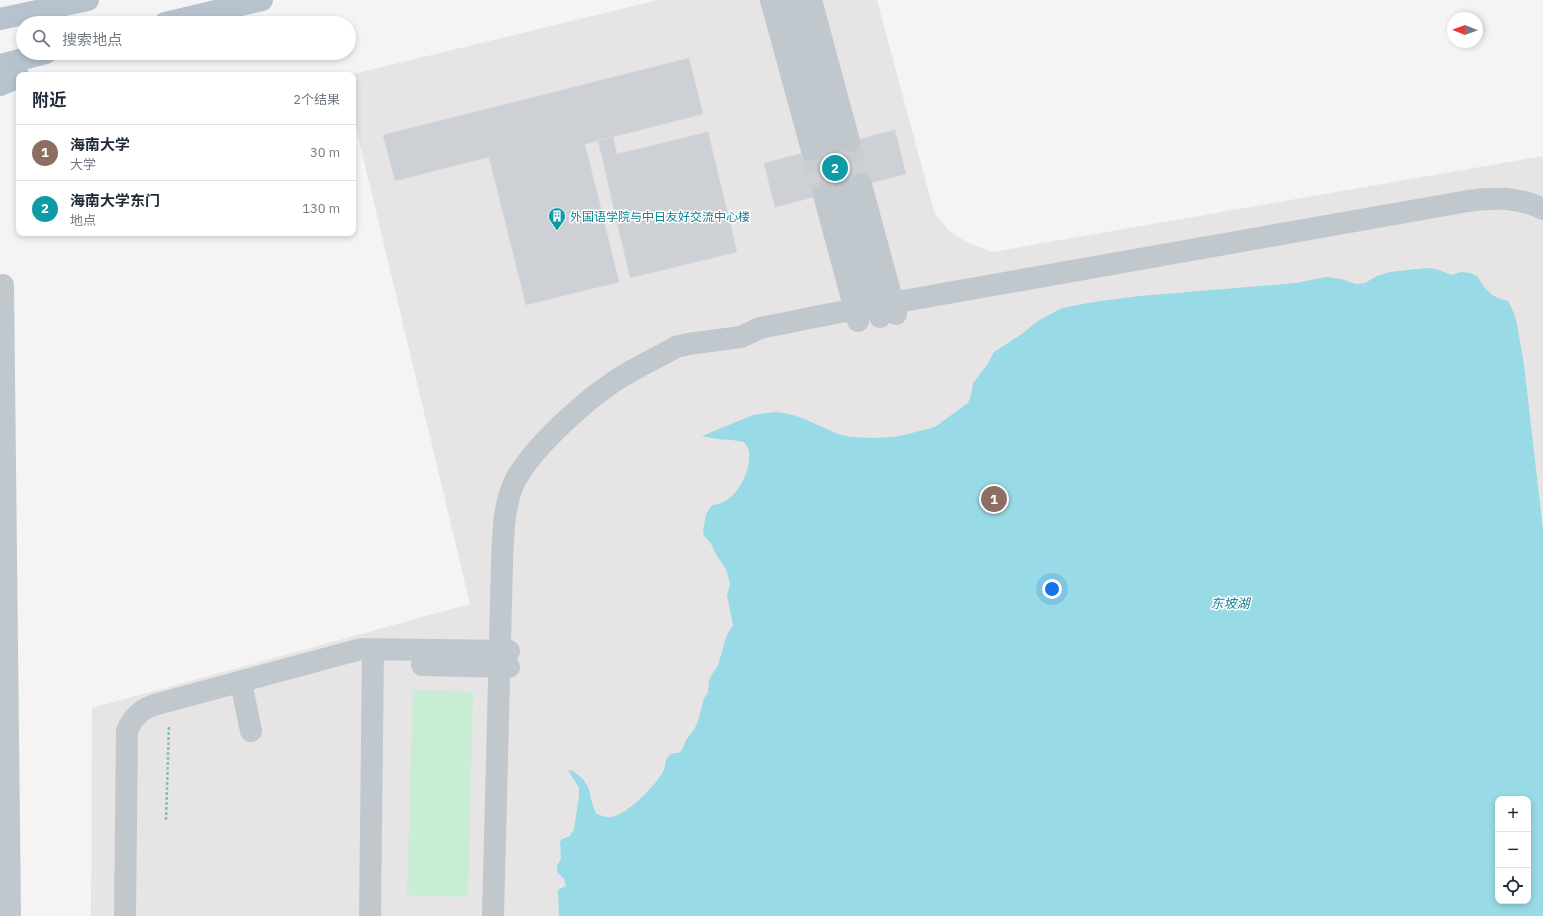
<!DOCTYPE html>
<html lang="zh">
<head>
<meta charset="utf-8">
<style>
	body { margin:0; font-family:"IBM Plex Sans","Noto Sans SC",sans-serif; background:#f6f6f7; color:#1f2937 }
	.controls { position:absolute; right:12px; bottom:12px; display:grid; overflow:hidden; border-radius:8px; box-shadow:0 2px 6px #0003 }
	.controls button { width:36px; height:36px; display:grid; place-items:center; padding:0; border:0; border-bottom:1px solid #e0e1e3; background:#fff; color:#1f2937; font:20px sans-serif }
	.compass { position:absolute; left:1447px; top:12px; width:36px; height:36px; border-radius:50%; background:#fff; box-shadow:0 2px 6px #0003; rotate:271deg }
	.you { position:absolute; left:1052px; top:589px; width:14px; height:14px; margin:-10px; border:3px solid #fff; border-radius:50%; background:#1a73e8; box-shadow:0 0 0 6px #1a73e833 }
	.badge { display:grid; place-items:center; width:26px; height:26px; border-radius:50%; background:#b45309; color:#fff; font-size:13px; font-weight:700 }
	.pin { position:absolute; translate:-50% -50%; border:2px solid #fff; box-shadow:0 1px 4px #0006 }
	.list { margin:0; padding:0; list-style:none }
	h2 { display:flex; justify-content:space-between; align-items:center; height:52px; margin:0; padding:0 16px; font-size:17px }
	h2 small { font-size:13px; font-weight:400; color:#747a83 }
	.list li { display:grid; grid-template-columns:26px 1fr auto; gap:12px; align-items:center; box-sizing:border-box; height:56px; padding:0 16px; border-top:1px solid #e0e1e3 }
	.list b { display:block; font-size:15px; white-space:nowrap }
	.list p { margin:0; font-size:13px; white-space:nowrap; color:#747a83 }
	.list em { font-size:13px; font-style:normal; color:#747a83 }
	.icon { flex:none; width:22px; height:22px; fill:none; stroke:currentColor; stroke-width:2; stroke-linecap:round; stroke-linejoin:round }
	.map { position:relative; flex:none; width:1543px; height:916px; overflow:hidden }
	.search { position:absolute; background:#fff; box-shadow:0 2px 6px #0003; left:16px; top:16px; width:340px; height:44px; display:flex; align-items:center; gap:10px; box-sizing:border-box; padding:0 14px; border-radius:22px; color:#747a83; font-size:15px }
	.panel { position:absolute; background:#fff; box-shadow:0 2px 6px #0003; left:16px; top:72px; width:340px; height:164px; border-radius:8px }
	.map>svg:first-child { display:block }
</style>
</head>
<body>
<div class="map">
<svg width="1543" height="916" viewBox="0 0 1543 916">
	<rect width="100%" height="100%" fill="#f5f3f3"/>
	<!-- education -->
	<path fill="#e6e4e4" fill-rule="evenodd" d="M658,0H877L934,212L948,230L968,243L992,252L1543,156V916H91L92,708L470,604L353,115V75H349ZM1498,799H1528V901H1498Z"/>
	<!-- green -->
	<path fill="#c7edd3" d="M413,690L473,692L468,897L407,895Z"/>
	<!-- water -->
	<path fill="#98dae5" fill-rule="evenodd" d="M1426,268L1436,269L1451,275L1461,272L1470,273L1477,276L1484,287L1492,295L1500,299L1508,301L1514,313L1517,324L1524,365L1543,530V916H559L558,891L559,889L566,886L564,879L557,872V866L561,859L560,842L562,839L570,836L574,829L579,796V788L568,770L573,771L583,779L589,789L591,799L596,814C601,815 606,818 611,817C628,814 655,786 663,772C666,767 664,760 670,755C672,753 675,753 678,753L682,750L686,740L694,730L698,721L704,698L708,693L709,680L714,671L718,666L726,637L733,625L727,595L730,584L726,569L717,556L710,542L704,536L703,531L706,514L712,505C735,505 752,471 749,451C748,448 746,445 744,442C730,439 716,440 702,436L753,415L776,412L789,414L802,418L838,434L850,437L874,438L894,437L908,434L935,427L961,408L968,403L971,395L973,383L987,365L994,352L1022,334L1036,322L1062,308L1094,302L1140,296L1296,283L1326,277L1341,279L1356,284L1365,283L1377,276L1390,272ZM1498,799H1528V901H1498Z"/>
	<!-- building -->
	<path fill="#cdd0d4" stroke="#d7d9dd" d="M689,58L703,114L585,144L619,282L526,305L489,157L395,181L383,135Z
		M895,130L906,174L775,207L764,163Z
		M708,132L737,252L630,278L598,140L613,137L617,154Z"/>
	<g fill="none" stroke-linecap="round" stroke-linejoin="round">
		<!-- street-tunnel -->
		<path stroke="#cbccce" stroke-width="22" stroke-dasharray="22 11" stroke-linecap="butt" d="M849,141L861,185
			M831,145L844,190
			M812,150L824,195"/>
		<!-- path -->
		<path stroke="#82c8a1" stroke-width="2.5" stroke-dasharray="3 2" stroke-linecap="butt" d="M166,820L169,725"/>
		<!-- street -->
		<path stroke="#c0c8cd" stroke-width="22" d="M771,0L812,150
			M792,0L831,145
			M811,0L849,141
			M861,185L896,314
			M844,190L880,317
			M824,195L858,321
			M3,285L10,916
			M422,665L509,667
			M241,682L251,731
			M125,916L127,731C132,718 140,710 154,705L361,649L509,651
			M370,916L373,650
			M493,916L502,563C503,536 503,504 516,479C534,447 581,404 612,383C632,369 655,359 676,347L688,344L741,337L760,328L835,313L1468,201C1495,197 1519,197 1543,209"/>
		<!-- primary -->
		<path stroke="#b6c3ce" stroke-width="22" d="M0,19L88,0
			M165,23L262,0
			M0,65L46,53
			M0,85L19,77"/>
	</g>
	<!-- icons -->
	<defs>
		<g id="building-pin" transform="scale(0.9)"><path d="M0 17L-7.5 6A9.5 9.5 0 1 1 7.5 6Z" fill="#0f9aa8" stroke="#fff"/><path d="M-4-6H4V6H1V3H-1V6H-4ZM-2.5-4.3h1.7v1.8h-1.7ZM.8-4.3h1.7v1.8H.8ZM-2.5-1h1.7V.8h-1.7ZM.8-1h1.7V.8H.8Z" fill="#fff"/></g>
	</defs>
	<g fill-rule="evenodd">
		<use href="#building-pin" x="557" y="216"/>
	</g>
	<g text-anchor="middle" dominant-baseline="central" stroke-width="3" stroke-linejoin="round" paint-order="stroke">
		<!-- culture labels -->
		<g font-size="12" fill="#0d838f" stroke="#fff" text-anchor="start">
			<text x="570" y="216">外国语学院与中日友好交流中心楼</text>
		</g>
		<!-- water labels -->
		<g font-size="13" font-style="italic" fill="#198294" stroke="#fff">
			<text x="1230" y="603">东坡湖</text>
		</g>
	</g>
</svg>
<div class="controls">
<button>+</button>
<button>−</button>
<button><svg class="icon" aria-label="locate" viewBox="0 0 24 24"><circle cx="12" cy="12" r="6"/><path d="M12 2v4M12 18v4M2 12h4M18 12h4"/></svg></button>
</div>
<svg class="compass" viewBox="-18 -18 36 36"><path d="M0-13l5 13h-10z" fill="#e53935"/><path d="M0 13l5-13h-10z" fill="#747a83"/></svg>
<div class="you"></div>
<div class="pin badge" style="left:994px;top:499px;background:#8d6e63">1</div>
<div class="pin badge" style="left:835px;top:168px;background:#0f9aa8">2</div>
<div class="search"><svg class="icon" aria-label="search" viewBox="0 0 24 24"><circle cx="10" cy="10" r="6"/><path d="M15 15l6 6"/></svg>搜索地点</div>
<section class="panel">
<h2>附近<small>2个结果</small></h2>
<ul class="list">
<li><span class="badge" style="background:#8d6e63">1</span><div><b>海南大学</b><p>大学</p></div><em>30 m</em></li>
<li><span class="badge" style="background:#0f9aa8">2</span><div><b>海南大学东门</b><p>地点</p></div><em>130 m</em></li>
</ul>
</section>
</div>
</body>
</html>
